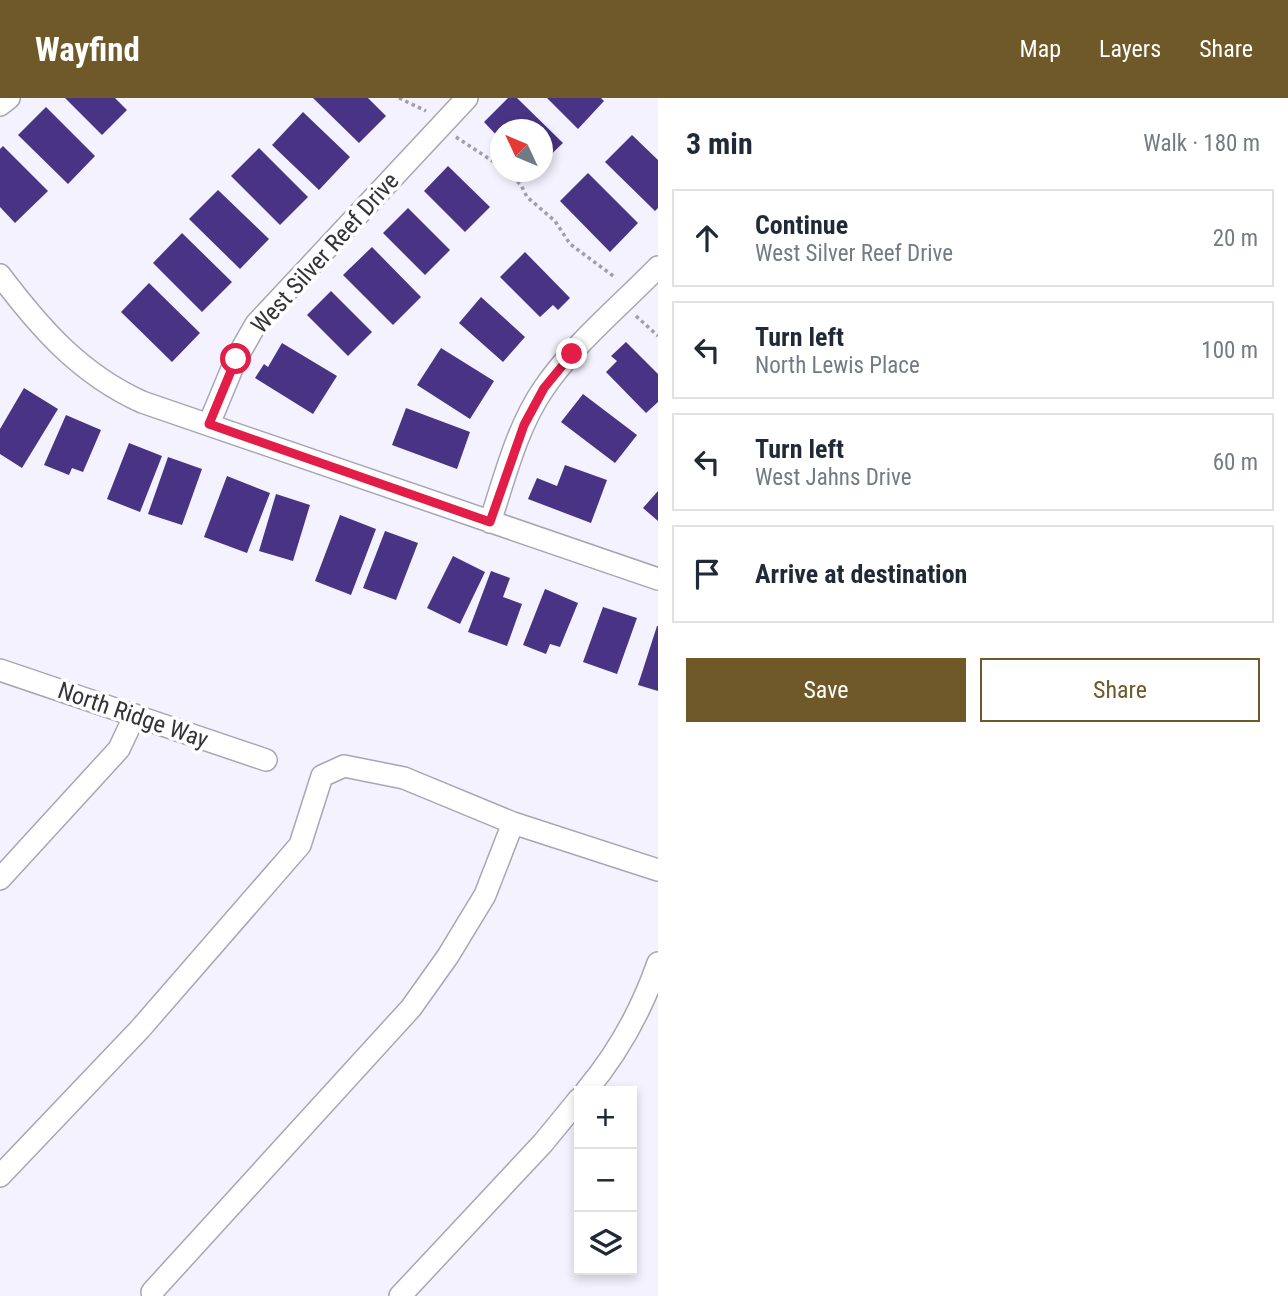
<!DOCTYPE html>
<html lang="en">
<head>
<meta charset="utf-8">
<style>
	body { margin:0; font-family:"Roboto Condensed",sans-serif; background:#f2f2f3; color:#1f2937 }
	.controls { position:absolute; right:21px; bottom:21px; display:grid; overflow:hidden; border-radius:0px; box-shadow:0 4px 10px #0003 }
	.controls button { width:63px; height:63px; display:grid; place-items:center; padding:0; border:0; border-bottom:2px solid #e0e1e3; background:#fff; color:#1f2937; font:35px sans-serif }
	.compass { position:absolute; left:490px; top:21px; width:63px; height:63px; border-radius:50%; background:#fff; box-shadow:0 4px 10px #0003; rotate:314deg }
	.stop { position:absolute; width:21px; height:21px; margin:-16px; border:5px solid #e11d48; border-radius:50%; background:#fff }
	.stop.end { background:#e11d48; border-color:#fff; box-shadow:0 2px 7px #0008 }
	.list { margin:0; padding:0; list-style:none }
	h2 { display:flex; justify-content:space-between; align-items:center; height:91px; margin:0; padding:0 28px; font-size:30px }
	h2 small { font-size:23px; font-weight:400; color:#747a83 }
	.list li { display:grid; grid-template-columns:46px 1fr auto; gap:21px; align-items:center; box-sizing:border-box; height:98px; margin:0 14px 14px; padding:0 14px; border:2px solid #e0e1e3; border-radius:0px }
	.list b { display:block; font-size:26px; white-space:nowrap }
	.list p { margin:0; font-size:23px; white-space:nowrap; color:#747a83 }
	.list em { font-size:23px; font-style:normal; color:#747a83 }
	.actions { display:flex; gap:14px; padding:21px 28px }
	.actions a { flex:1; padding:16px 0; border:2px solid #6f5929; border-radius:0px; text-align:center; font-size:24px; color:#6f5929 }
	.actions .main { background:#6f5929; color:#fff }
	.icon { flex:none; width:38px; height:38px; fill:none; stroke:currentColor; stroke-width:2; stroke-linecap:round; stroke-linejoin:round }
	.map { position:relative; flex:none; width:658px; height:1198px; overflow:hidden }
	header { display:flex; align-items:center; gap:42px; box-sizing:border-box; height:98px; padding:0 35px; background:#6f5929; color:#fff }
	header strong { font-size:33px }
	nav { display:flex; gap:38px; margin-inline-start:auto; font-size:24px }
	main { display:flex }
	aside { flex:1; background:#fff }
	.map>svg:first-child { display:block }
</style>
</head>
<body>
<header>
<strong>Wayfind</strong>
<nav><a>Map</a><a>Layers</a><a>Share</a></nav>
</header>
<main>
<div class="map">
<svg width="658" height="1198" viewBox="0 0 658 1198">
	<rect width="100%" height="100%" fill="#f4f2fe"/>
	<!-- building -->
	<path fill="#493384" d="M65,0H115L127,12L102,37Z
		M313,0H368L386,18L359,45Z
		M508,0H517L563,45L542,65V32H500V41L484,24Z
		M547,0H601L604,3L578,31Z
		M46,9L95,58L68,86L18,37Z
		M303,14L350,59L319,92L272,47Z
		M632,37L658,62V110L655,113L605,64Z
		M3,48L48,93L15,125L0,109V51Z
		M259,50L308,99L280,127L231,78Z
		M448,68L490,109L465,134L424,93Z
		M588,75L638,125L610,154L560,103Z
		M218,92L269,141L240,171L189,121Z
		M408,110L450,152L425,177L383,135Z
		M182,135L232,184L202,214L153,165Z
		M372,149L421,199L393,227L343,177Z
		M525,154L570,200L558,212L553,207L540,219L500,179Z
		M149,185L200,235L172,264L121,214Z
		M331,193L372,234L348,258L307,217Z
		M481,199L525,239L503,264L459,225Z
		M626,244L658,276V304L646,315L606,274L617,263L611,258Z
		M282,245L337,278L313,316L255,280L264,266L268,269Z
		M441,250L494,283L470,321L417,287Z
		M24,290L58,311L22,370L0,356V331Z
		M583,296L637,337L615,365L561,324Z
		M406,310L470,334L457,371L392,347Z
		M66,317L101,332L83,374L72,370L69,377L44,367Z
		M129,345L162,358L140,414L107,401Z
		M168,359L202,371L182,427L148,416Z
		M565,367L607,382L591,425L528,401L537,380L557,388Z
		M227,378L270,395L247,455L204,439Z
		M658,393V423L643,410Z
		M276,396L310,407L293,463L259,453Z
		M340,417L376,431L351,497L315,483Z
		M385,433L418,445L396,502L363,490Z
		M453,458L485,474L460,526L427,510Z
		M491,473L510,480L503,499L522,506L507,548L468,534Z
		M545,491L578,505L560,549L550,546L546,556L523,547Z
		M603,509L637,520L617,576L583,564Z
		M657,528H658V593L638,587Z"/>
	<g fill="none" stroke-linecap="round" stroke-linejoin="round">
		<!-- minor casing -->
		<g stroke="#a7a6b3" stroke-width="24">
			<path id="minor" d="M0,7L9,0
				M0,177C40,230 80,276 142,304L658,481
				M209,326L236,261L256,226L467,0
				M490,424C505,379 517,329 544,290C575,245 620,208 658,169
				M0,572L266,662
				M0,781L119,651L135,617
				M586,993C617,956 642,911 658,865
				M0,1078L140,931L300,747L322,678L344,668L404,680L513,725L658,772
				M152,1194L411,910L448,858L485,797L513,725
				M400,1198L543,1045L579,1001"/>
		</g>
		<!-- path -->
		<path stroke="#a09fa8" stroke-width="3.5" stroke-dasharray="3.5 3.5" stroke-linecap="butt" d="M399,0L426,13
			M456,39L500,68
			M507,74L521,87L527,99L555,123L570,146L616,180
			M636,218L658,238"/>
		<!-- minor -->
		<use href="#minor" stroke="#fff" stroke-width="21"/>
	</g>
	<g fill="none" stroke-linecap="round" stroke-linejoin="round">
		<!-- route -->
		<path stroke="#e11d48" stroke-width="9" d="M236,261L209,326L490,424L524,327L544,290L572,256"/>
	</g>
	<g text-anchor="middle" dominant-baseline="central" stroke-width="7" stroke-linejoin="round" paint-order="stroke">
		<!-- street labels -->
		<g font-size="24" fill="#333338" stroke="#fff">
			<text transform="translate(325 155) rotate(-48)">West Silver Reef Drive</text>
			<text transform="translate(133 617) rotate(19)">North Ridge Way</text>
		</g>
	</g>
</svg>
<div class="controls">
<button>+</button>
<button>−</button>
<button><svg class="icon" aria-label="layers" viewBox="0 0 24 24"><path d="M12 4l9 5-9 5-9-5zM3 14l9 5 9-5"/></svg></button>
</div>
<svg class="compass" viewBox="-18 -18 36 36"><path d="M0-13l5 13h-10z" fill="#e53935"/><path d="M0 13l5-13h-10z" fill="#747a83"/></svg>
<div class="stop" style="left:236px;top:261px"></div>
<div class="stop end" style="left:572px;top:256px"></div>
</div>
<aside>
<h2>3 min<small>Walk · 180 m</small></h2>
<ul class="list">
<li><svg class="icon" aria-label="ahead" viewBox="0 0 24 24"><path d="M12 20V5M6 11l6-6 6 6"/></svg><div><b>Continue</b><p>West Silver Reef Drive</p></div><em>20 m</em></li>
<li><svg class="icon" aria-label="left" viewBox="0 0 24 24"><path d="M17 20v-9H6M10 6l-5 5 5 5"/></svg><div><b>Turn left</b><p>North Lewis Place</p></div><em>100 m</em></li>
<li><svg class="icon" aria-label="left" viewBox="0 0 24 24"><path d="M17 20v-9H6M10 6l-5 5 5 5"/></svg><div><b>Turn left</b><p>West Jahns Drive</p></div><em>60 m</em></li>
<li><svg class="icon" aria-label="arrive" viewBox="0 0 24 24"><path d="M6 21V4h12l-3 4 3 4H6"/></svg><div><b>Arrive at destination</b></div></li>
</ul>
<div class="actions"><a class="main">Save</a><a>Share</a></div>
</aside>
</main>
</body>
</html>
